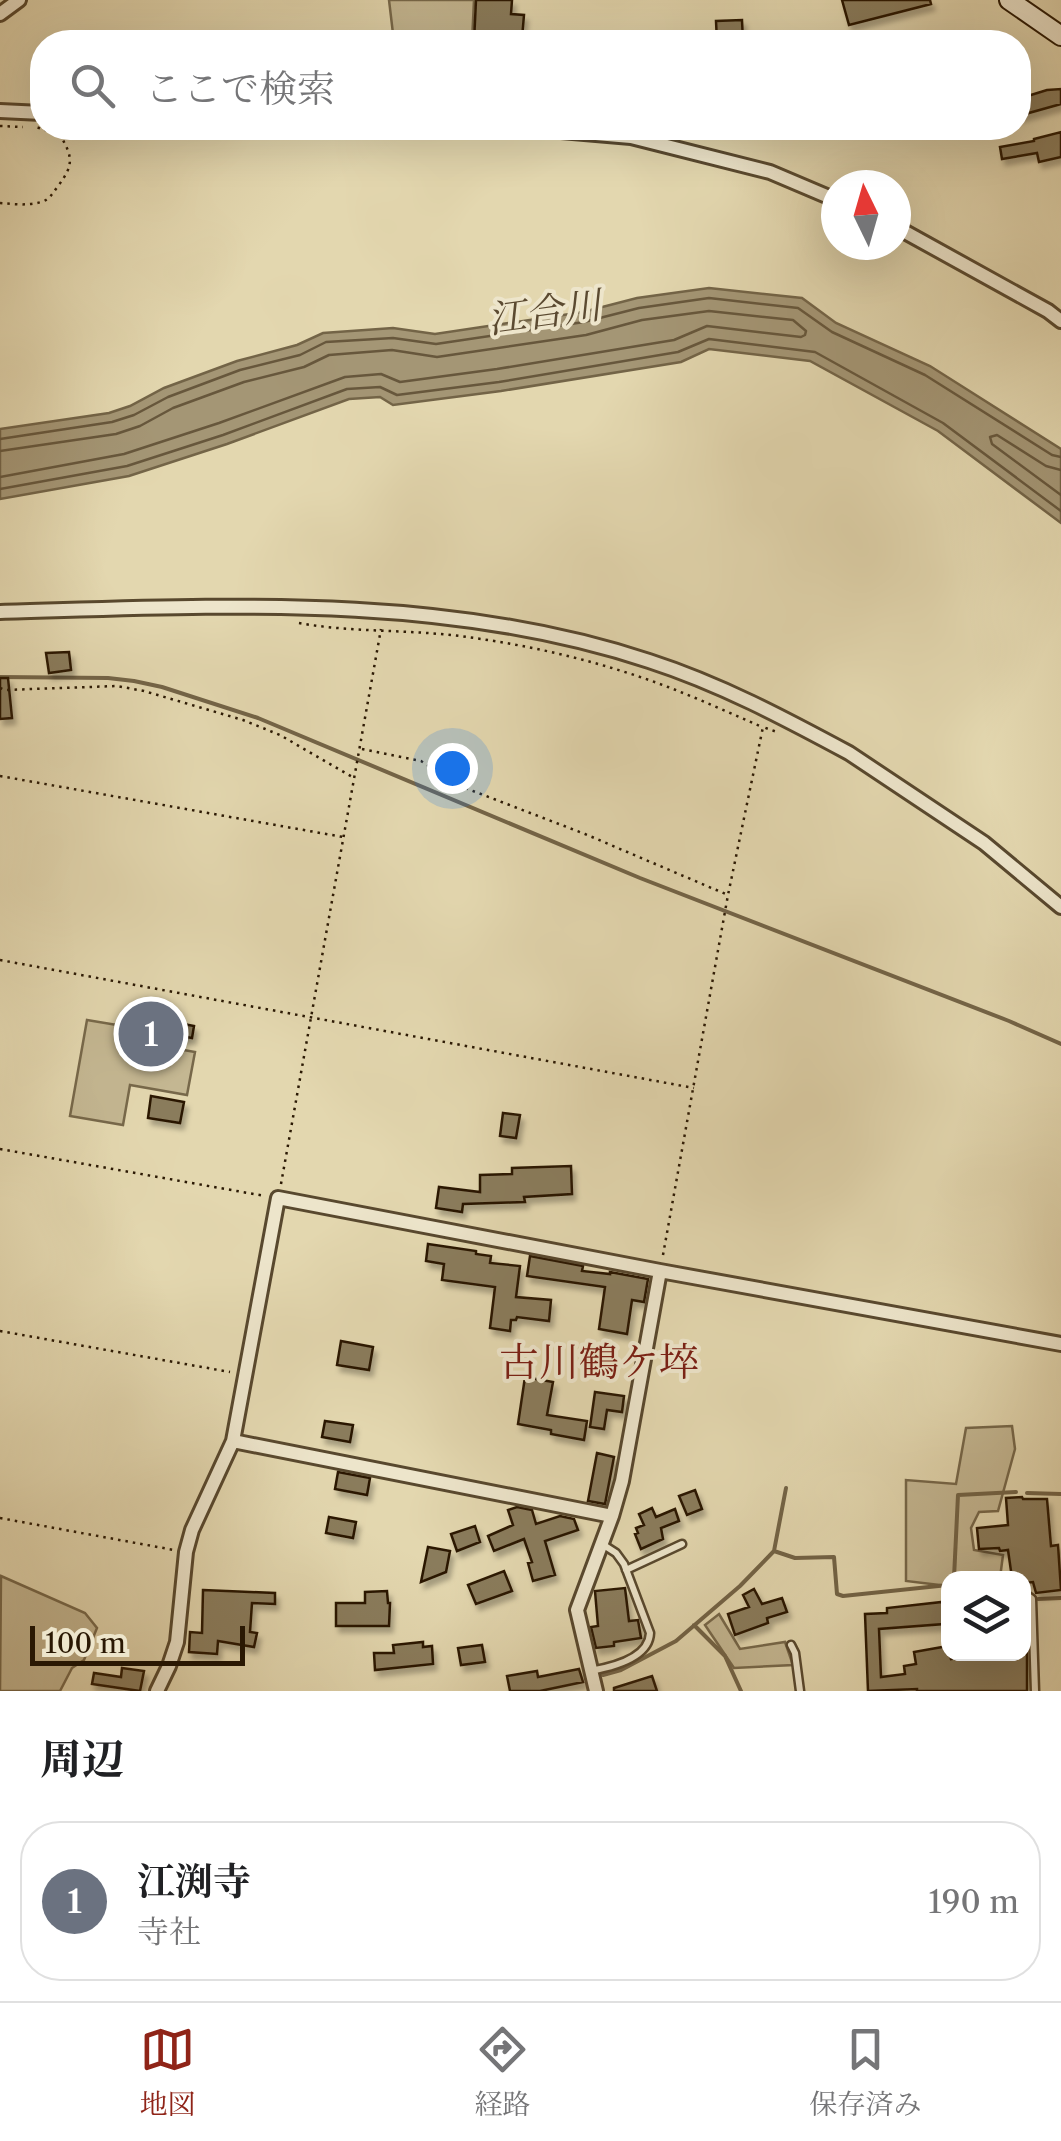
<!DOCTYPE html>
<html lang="ja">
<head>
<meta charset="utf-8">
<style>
	body { margin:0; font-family:"Libre Caslon Text","Noto Serif JP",serif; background:#f2f2f2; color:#202124 }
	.controls { position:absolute; right:30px; bottom:30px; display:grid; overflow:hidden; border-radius:20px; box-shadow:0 10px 40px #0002 }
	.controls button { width:90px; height:90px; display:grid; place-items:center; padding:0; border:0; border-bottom:2px solid #e0e0e0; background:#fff; color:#202124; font:50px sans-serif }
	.compass { position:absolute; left:821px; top:170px; width:90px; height:90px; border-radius:50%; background:#fff; box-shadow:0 10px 40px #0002; rotate:355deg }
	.scale { position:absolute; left:30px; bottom:25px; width:215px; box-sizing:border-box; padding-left:10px; border:5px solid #2a1803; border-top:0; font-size:28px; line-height:35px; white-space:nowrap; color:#2a1803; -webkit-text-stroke:8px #ede5cb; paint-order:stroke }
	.you { position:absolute; left:452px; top:768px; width:35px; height:35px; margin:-25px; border:8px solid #fff; border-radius:50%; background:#1a73e8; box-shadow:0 0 0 15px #1a73e833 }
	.badge { display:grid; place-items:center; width:65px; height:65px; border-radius:50%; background:#8f2418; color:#fff; font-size:32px; font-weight:700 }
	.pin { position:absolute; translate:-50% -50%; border:5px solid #fff; box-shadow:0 2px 10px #0006 }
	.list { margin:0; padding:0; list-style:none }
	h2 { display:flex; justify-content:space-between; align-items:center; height:130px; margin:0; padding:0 40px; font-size:42px }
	h2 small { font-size:32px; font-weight:400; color:#757577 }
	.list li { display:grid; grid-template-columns:65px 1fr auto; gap:30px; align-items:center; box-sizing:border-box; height:160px; margin:0 20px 20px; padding:0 20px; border:2px solid #e0e0e0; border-radius:40px }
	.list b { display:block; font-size:38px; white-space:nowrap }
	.list p { margin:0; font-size:32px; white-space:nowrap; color:#757577 }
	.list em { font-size:32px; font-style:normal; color:#757577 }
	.icon { flex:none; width:55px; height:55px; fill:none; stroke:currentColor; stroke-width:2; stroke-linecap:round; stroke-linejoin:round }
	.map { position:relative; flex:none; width:1061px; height:1691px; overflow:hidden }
	.search { position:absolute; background:#fff; box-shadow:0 10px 40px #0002; left:30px; right:30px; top:30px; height:110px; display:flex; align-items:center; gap:25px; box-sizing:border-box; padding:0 35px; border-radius:40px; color:#757577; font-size:38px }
	.sheet { height:310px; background:#fff }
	nav { display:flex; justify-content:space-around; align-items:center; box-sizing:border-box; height:140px; border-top:2px solid #e0e0e0; background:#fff; font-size:28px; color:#757577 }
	nav a { display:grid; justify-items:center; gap:5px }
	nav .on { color:#8f2418 }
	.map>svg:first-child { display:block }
</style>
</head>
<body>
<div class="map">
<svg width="1061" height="1691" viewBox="0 0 1061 1691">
	<defs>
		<filter id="shadow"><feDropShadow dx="3.5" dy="6" stdDeviation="2.5" flood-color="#0004"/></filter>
	</defs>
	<rect width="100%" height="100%" fill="#e3d7af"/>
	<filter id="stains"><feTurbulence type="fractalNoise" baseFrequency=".002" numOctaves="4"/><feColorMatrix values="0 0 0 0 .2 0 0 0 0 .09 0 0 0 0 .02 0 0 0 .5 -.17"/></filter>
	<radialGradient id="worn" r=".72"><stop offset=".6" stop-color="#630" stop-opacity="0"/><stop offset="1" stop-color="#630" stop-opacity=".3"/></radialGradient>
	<!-- green -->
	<path fill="#c4b792" stroke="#77684a" stroke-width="2.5" d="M389,0H474L472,42H394Z
		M87,1020L135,1028L133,1041L195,1052L187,1095L130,1085L123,1125L70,1116Z
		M1012,1426L1015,1449L998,1511L979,1512L971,1528L974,1550L1003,1555L1000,1578H948V1586L906,1581V1480L956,1484L966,1428Z
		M1,1576L85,1613L97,1628L84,1660L72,1668L60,1691H0Z
		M719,1614L740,1649L785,1642L793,1665L734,1668L705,1625Z"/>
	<!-- water -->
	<path fill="#a49675" stroke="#736447" stroke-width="2.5" d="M709,288L802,298L836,323L930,366L1061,449V523L938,431L810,361L709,349L681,362L501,391L393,405L380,397L349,399L227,444L129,476L0,499V429L109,413L130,406L164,388L237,361L297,345L323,333L393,328L435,334L583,312L637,298Z"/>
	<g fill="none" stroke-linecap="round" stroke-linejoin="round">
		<!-- shore -->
		<path stroke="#67573c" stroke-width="2.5" d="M0,439L112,422L134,415L168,397L240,370L300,355L326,342L393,338L436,344L584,322L639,308L709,298L798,308L832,332L925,375L1052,455L1061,457
			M0,451L116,434L140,426L173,408L244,382L304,367L329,355L392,350L437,357L586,335L642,320L709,311L793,320L806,331L805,335L801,337L707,326L674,340L497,369L400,382L381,374L345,377L219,423L124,454L0,477
			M1061,470L1046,466L997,435L990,437L992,444L1061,495
			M0,489L127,466L223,435L347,389L380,387L397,395L499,382L678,352L709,339L815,352L943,423L1061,511"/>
		<!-- stream -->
		<path stroke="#736447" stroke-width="4" d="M0,677L108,678L134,681L162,687L258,718L640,878L1009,1021L1061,1044
			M1027,1493L1061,1494
			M774,1551L795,1558L834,1557L837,1594L843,1596L948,1585
			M954,1578L958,1495L1016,1492
			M1038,1599L1061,1598
			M694,1625L725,1656L741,1691
			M603,1675L621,1670L676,1641L740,1586L774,1551L786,1488"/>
	</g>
	<!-- building -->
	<path fill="#8a7b5c" stroke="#2a1803" stroke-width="2.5" filter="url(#shadow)" d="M476,0H512L511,14L524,15L522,38H512V42H474Z
		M842,0H930L931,4L849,25Z
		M742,20L743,42H717L716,21Z
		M1061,89V104L1018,116V99L1047,90Z
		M1061,132V157L1039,162L1037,153L1002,159L1000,147L1034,141V139Z
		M69,652L71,670L49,673L46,653Z
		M0,678H8L12,718L0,719Z
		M168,1021L194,1026L192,1038L176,1035L174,1048L135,1041L138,1024L167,1029Z
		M151,1096L184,1102L180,1123L148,1118Z
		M503,1113L520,1115L516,1138L500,1136Z
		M571,1166L572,1194L524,1197L525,1202L463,1204L462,1212L436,1208L439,1187L480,1192V1175L512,1174V1168Z
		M428,1244L476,1251V1254L491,1256L490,1263L520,1266L516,1297L551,1300L549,1321L517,1317L516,1320H511L510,1331L490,1328L495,1287L442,1280L444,1264L426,1261Z
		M530,1256L583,1266L582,1271L610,1274V1272L648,1279L644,1302L632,1300L627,1334L599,1329L605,1287L527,1276Z
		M341,1341L373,1347L369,1370L337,1365Z
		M525,1377L553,1382L547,1415L587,1421L584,1440L551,1434V1430L518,1424Z
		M595,1392L624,1396L622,1412L607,1410L604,1429L590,1427Z
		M325,1421L353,1425L350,1442L322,1437Z
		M597,1453L614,1457L605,1504L588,1501Z
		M338,1472L370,1478L367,1495L335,1489Z
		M695,1490L702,1509L687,1515L679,1496Z
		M1022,1497L1023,1499H1047L1051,1546L1058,1545L1061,1590L1036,1593L1033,1582L1024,1583V1578H1012L1008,1550L1000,1551L999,1548L979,1549L977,1528L1008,1525L1006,1498Z
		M517,1507L532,1510L536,1524L560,1516L574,1519L578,1530L545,1541L555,1575L533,1581L528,1563L532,1562L524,1539L494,1551L488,1536L513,1525L508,1510Z
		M652,1508L656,1517L675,1509L679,1521L661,1528L663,1539L641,1549L635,1534L638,1533L636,1528L644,1525L639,1514Z
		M329,1517L356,1522L353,1538L326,1533Z
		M475,1526L480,1542L457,1551L451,1534Z
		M428,1547L450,1551L446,1572L421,1582Z
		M504,1571L512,1591L476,1604L468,1585Z
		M625,1588L629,1621L638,1620L641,1638L614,1642V1646L596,1648L591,1627L598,1626L595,1591Z
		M754,1589L762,1604L782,1598L787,1612L767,1618L768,1623L735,1635L728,1614L749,1607L743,1595Z
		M203,1590L275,1593V1604L252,1603L250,1632L257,1633L254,1647L218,1641L217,1654L189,1652L190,1632L202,1633Z
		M387,1591L388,1603H390L389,1626H336V1603H365V1592Z
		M942,1602L944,1624L879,1629L881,1677L905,1674L904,1666L916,1664L914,1652L948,1646L951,1659L984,1654L1027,1653V1691H917V1689L868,1691L865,1614L887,1613V1608Z
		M423,1642V1647L432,1646L433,1664L375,1670L374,1653H394L393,1645Z
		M482,1645L485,1662L461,1665L458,1648Z
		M122,1668L144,1671L140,1691L92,1684L94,1673L121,1677Z
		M579,1669L583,1682L540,1691H510L507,1676L537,1671L538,1677Z
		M652,1676L657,1691H614V1688Z"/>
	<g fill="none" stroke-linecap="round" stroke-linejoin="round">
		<!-- lane casing -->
		<g stroke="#58482e" stroke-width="11">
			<path id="lane" d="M626,1570L682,1544
				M1024,1593L1032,1599L1035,1691
				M791,1645L795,1653L800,1691
				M590,1671C613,1667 649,1658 650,1633L624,1564L616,1553L602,1544"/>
		</g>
		<!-- street casing -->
		<g stroke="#58482e" stroke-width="18">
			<path id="street" d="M0,14L19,0
				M0,111L42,113
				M526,128L631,137L770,172L836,200
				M896,227L1048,311L1061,321
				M0,612C216,606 441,592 649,661C720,684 784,718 849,753L984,843L1061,907
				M233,1441L612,1516
				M157,1691L169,1666L177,1642L186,1552L192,1530L233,1441L278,1198L660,1271L1061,1344
				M596,1691L577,1610L612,1516L622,1481L660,1271"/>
		</g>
		<!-- secondary casing -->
		<g stroke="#2a1803" stroke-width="22">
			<path id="secondary" d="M1009,0L1061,36"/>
		</g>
		<!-- path -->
		<path stroke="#2a1803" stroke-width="2.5" stroke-dasharray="2.5 5" stroke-linecap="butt" d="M0,126L23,127
			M0,203C13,204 28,206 41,202C49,200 53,193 58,186C74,165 73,157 60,135L36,127
			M299,623C354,633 411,629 467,637C535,646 605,663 668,687C699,699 730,713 760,726
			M0,688L5,690L117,686L144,691L243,720L280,735L354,778
			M362,749L421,761L460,786L585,834L728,895
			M0,776L343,837
			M0,960L694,1088
			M0,1149L265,1196
			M281,1184L381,629
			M663,1255L728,895L763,727L777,732
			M0,1331L230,1372
			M0,1518L174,1550"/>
		<!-- lane -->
		<use href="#lane" stroke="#ede5cb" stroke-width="6"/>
		<!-- street -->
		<use href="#street" stroke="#ede5cb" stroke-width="12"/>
		<!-- secondary -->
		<use href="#secondary" stroke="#ede5cb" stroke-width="18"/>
	</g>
	<g text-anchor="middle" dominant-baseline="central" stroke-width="8" stroke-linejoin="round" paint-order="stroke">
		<!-- water labels -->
		<g font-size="38" font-style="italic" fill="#5b4a31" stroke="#ede5cb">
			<text transform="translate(544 312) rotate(-8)">江合川</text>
		</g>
		<!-- quarter labels -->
		<g font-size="40" fill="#7a1f14" stroke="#ede5cb">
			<text x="599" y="1361">古川鶴ケ埣</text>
		</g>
	</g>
	<rect width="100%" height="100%" filter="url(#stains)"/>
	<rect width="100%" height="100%" fill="url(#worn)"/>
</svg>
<div class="controls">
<button><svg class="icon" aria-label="layers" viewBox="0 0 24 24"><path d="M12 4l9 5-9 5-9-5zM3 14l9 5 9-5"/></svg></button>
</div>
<svg class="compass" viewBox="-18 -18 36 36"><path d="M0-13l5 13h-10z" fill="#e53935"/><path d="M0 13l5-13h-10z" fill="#757577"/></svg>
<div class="scale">100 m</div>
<div class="you"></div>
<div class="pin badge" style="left:151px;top:1034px;background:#6b7280">1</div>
<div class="search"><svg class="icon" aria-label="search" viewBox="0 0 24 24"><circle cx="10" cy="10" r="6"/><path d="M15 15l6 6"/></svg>ここで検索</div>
</div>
<section class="sheet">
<h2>周辺<small></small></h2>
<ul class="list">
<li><span class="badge" style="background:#6b7280">1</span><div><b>江渕寺</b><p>寺社</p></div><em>190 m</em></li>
</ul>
</section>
<nav>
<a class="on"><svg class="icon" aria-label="map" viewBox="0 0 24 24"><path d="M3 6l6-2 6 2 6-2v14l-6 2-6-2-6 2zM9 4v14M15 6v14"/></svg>地図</a>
<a><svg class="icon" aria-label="directions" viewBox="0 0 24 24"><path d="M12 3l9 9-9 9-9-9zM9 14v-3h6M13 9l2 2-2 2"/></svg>経路</a>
<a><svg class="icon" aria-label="saved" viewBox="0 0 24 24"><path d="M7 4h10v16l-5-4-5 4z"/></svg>保存済み</a>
</nav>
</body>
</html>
